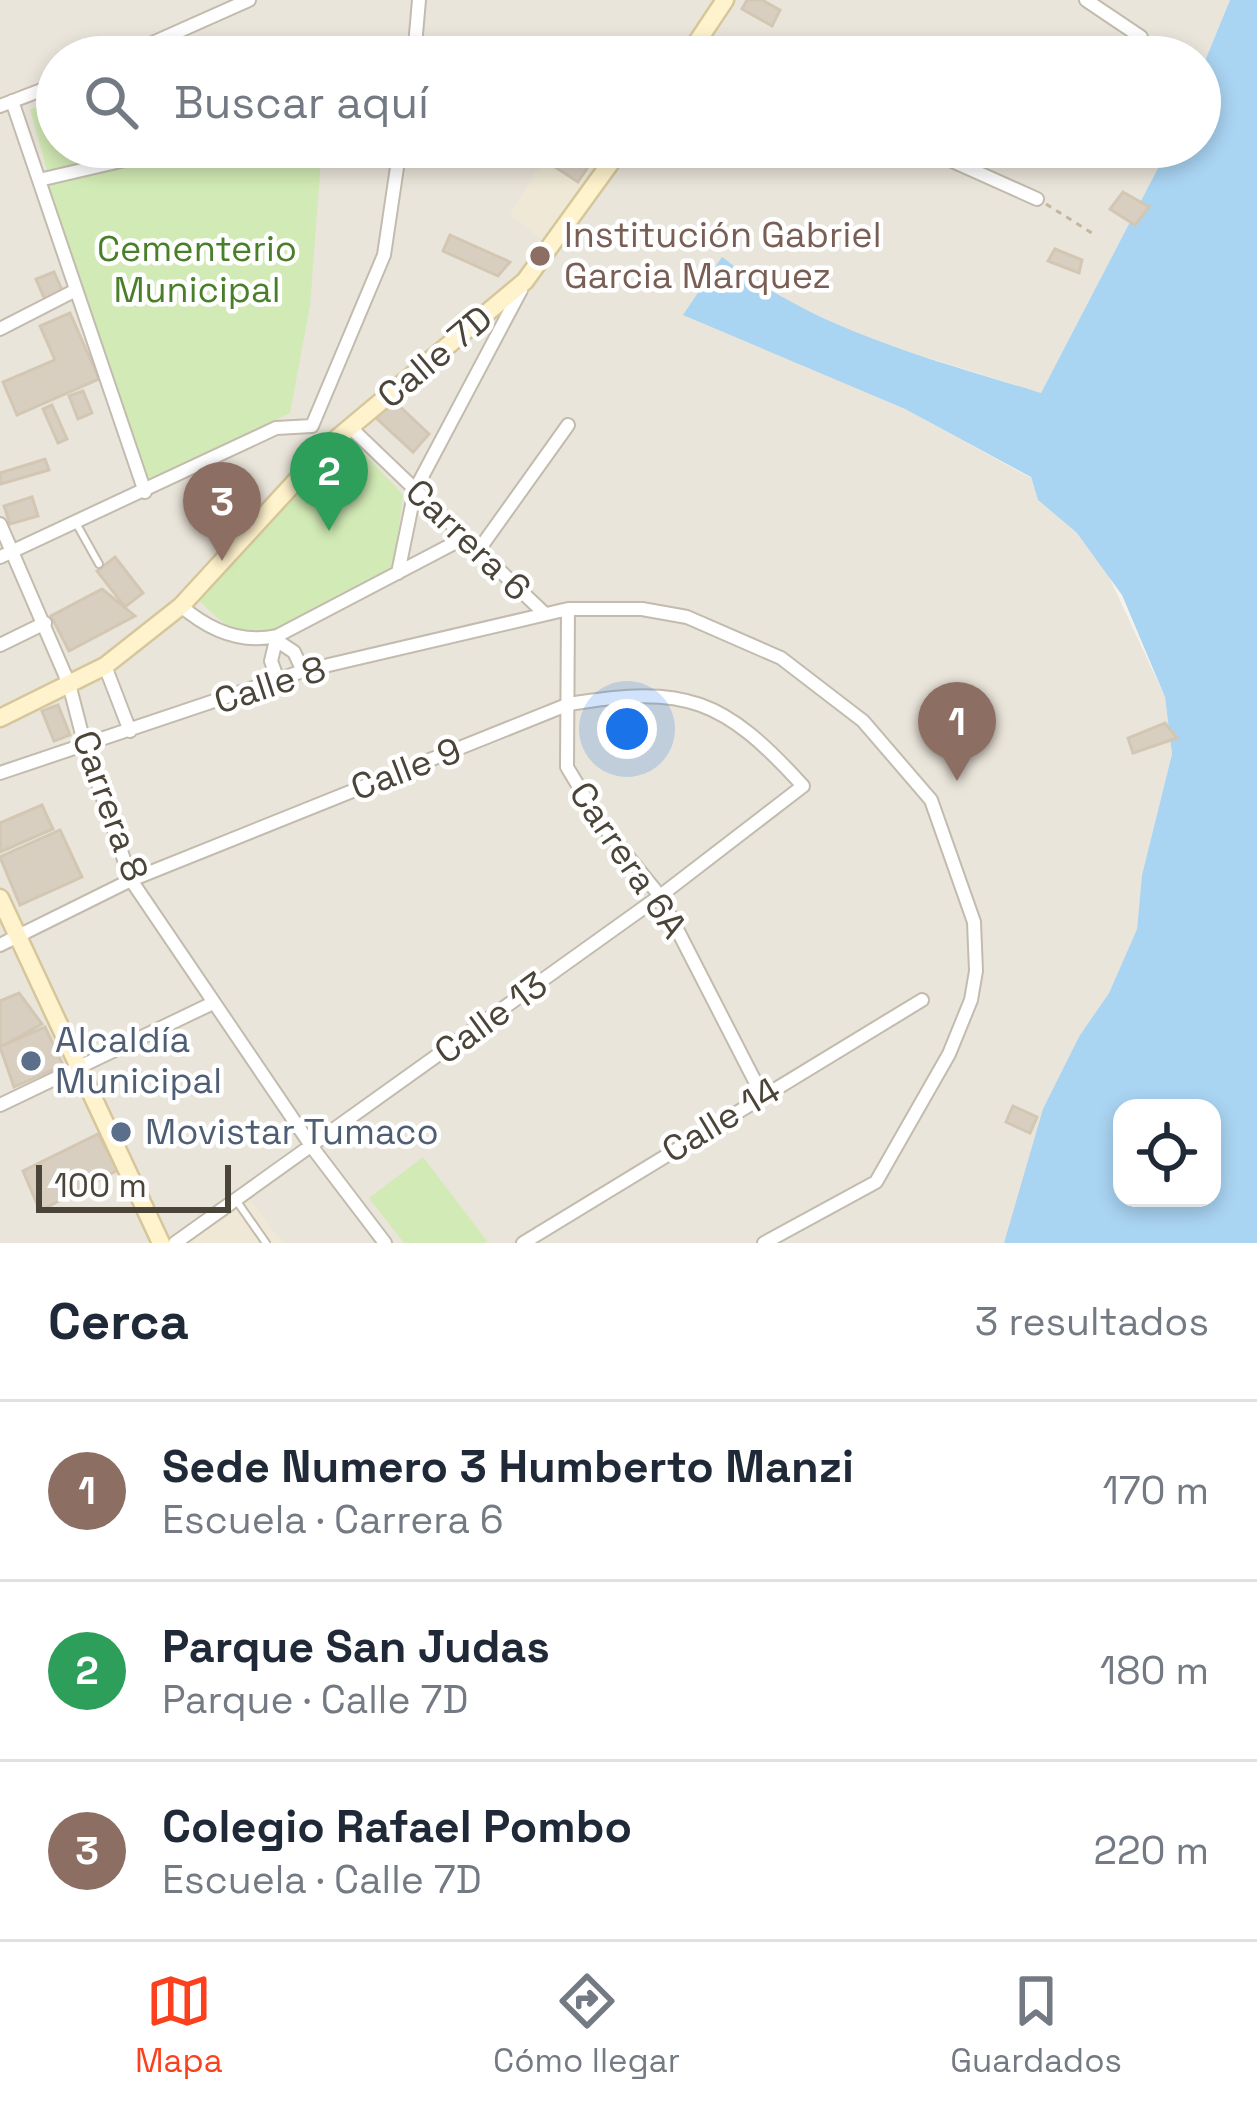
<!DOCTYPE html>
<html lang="es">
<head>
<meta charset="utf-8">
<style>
	body { margin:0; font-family:"Space Grotesk",sans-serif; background:#f6f6f7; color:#1f2937 }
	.controls { position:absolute; right:36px; bottom:36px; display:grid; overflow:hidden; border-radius:24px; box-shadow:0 6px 18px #0003 }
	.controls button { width:108px; height:108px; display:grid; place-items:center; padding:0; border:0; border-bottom:3px solid #e0e1e3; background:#fff; color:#1f2937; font:60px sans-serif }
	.scale { position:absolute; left:36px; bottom:30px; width:195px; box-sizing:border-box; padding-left:12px; border:6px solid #4b4439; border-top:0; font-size:33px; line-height:42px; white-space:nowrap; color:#4b4439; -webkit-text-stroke:9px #fff; paint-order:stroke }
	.you { position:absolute; left:627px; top:729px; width:42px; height:42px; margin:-30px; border:9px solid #fff; border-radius:50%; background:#1a73e8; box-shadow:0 0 0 18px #1a73e833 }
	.badge { display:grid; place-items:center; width:78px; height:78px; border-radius:50%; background:#fc3f1d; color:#fff; font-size:39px; font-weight:700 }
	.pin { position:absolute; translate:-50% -99px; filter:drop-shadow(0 3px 6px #0008) }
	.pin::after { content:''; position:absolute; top:63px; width:42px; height:36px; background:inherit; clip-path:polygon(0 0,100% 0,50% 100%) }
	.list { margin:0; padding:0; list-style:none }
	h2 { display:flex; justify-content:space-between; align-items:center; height:156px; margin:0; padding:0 48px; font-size:51px }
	h2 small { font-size:39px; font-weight:400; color:#747a83 }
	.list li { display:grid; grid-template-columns:78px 1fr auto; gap:36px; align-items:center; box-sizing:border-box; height:180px; padding:0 48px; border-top:3px solid #e0e1e3 }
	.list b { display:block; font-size:45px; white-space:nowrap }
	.list p { margin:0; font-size:39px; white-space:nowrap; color:#747a83 }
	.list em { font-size:39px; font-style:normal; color:#747a83 }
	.icon { flex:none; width:66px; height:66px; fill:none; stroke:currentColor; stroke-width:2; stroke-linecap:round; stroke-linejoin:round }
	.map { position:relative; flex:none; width:1257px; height:1243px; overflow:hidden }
	.search { position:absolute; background:#fff; box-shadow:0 6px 18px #0003; left:36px; right:36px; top:36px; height:132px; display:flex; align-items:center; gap:30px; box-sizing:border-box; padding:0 42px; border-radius:66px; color:#747a83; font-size:45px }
	.sheet { height:696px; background:#fff }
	nav { display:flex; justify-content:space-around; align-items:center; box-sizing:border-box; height:168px; border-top:3px solid #e0e1e3; background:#fff; font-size:33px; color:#747a83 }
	nav a { display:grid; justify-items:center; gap:6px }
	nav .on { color:#fc3f1d }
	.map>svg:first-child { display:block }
</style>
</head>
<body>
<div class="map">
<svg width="1257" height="1243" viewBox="0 0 1257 1243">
	<rect width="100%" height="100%" fill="#f6f3ec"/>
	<!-- residential -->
	<path fill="#eae5da" d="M0,0H1230L1200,73V57H57V147H1169L1041,393L871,340L762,289L723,258L684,315L905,409L1031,478L1038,500L1077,533L1104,566L1165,697L1172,754L1142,875L1137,929L1109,993L1080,1035L1004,1243H0Z"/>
	<!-- education -->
	<path fill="#efe8d6" d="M551,147H609L543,240L510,215Z
		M249,1199L283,1243H184Z"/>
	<!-- green -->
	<path fill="#d2eab5" d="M57,101V147H98L101,156L48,174L30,109Z
		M211,147H322L310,306L290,413L148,482L46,185Z
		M349,437L403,495L394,566C362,584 284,638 250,636C232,635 209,609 196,598Z
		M423,1157L487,1241L485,1243H404L369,1198Z"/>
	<!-- water -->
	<path fill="#a9d4f2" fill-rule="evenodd" d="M1230,0H1257V1243H1004L1043,1109L1080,1035L1109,993L1137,929L1142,875L1172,754L1165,697L1122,595L1077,533L1038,500L1031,477L905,409L683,315L722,257C815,330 931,359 1041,393L1169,147H1200V73ZM1122,1108H1212V1198H1122Z"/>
	<!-- building -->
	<path fill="#d8cfc1" stroke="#d3c7b4" stroke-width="3" d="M747,0H762L780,10L772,26L742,9Z
		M560,147H601L578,182L549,163Z
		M1123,192L1149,207L1135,225L1110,209Z
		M450,235L510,262L498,276L443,251Z
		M1055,249L1082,260L1079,273L1048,261Z
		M54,272L63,292L45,300L36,279Z
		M70,313L99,379L17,415L3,382L55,360L40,326Z
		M83,391L92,413L78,419L69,396Z
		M393,400L429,434L413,452L373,415Z
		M52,405L67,439L58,443L43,409Z
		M45,459L49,470L1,484L0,473Z
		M32,497L38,516L10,524L4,506Z
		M115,557L143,593L125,607L97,571Z
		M102,589L135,616L69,651L51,616Z
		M58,705L70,735L54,741L42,711Z
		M1165,723L1177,738L1133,753L1128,738Z
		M42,805L53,829L0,852V823Z
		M60,830L82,877L20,905L0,857Z
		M19,993L42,1024L0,1047V1001Z
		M45,1027L63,1065L14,1087L0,1047Z
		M1013,1106L1037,1117L1030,1133L1006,1122Z
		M98,1134L118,1170L40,1211L23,1171Z"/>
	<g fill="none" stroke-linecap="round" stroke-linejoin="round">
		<!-- lane casing -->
		<g stroke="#c2bbae" stroke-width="10">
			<path id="lane" d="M76,523L99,564
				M236,1200L266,1243"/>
		</g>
		<!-- street casing -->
		<g stroke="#c2bbae" stroke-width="16">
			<path id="street" d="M1086,0L1141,37
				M416,44L638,57
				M696,45L722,57
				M121,57L249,0
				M414,57L419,0
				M12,101L145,492
				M0,106L57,84
				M921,147L1037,199
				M39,180L181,147
				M0,329L76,290
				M312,426L384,255L400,147
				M350,427L544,613
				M0,524L69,684L85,746L131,880L312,1147L385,1243
				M478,551L568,425
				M0,557L276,428L312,426
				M398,573L415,490L521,290
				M181,606C209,630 242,644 277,636L464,538
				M568,609L567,767L600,822L660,896L762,1095
				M277,636L271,661L278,680
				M279,642L294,652L303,671
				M0,645L45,623
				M105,666L130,731
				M0,773L303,671L568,609H642L687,617L781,658L863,721L931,800L974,922L976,971L971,1000L949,1054L876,1182L764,1243
				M0,945L131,880L569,704C686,684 724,699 803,786L660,896L175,1243
				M0,1105L213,1003
				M523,1243L922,1000"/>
		</g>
		<!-- secondary casing -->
		<g stroke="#d6c79b" stroke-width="21">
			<path id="secondary" d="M687,57L725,0
				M0,718L105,666L181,606L329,445L525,281L622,147
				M0,898L161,1243"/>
		</g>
		<!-- path -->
		<path stroke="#c4b79f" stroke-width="3" stroke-dasharray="6 6" stroke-linecap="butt" d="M1150,44L1168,57
			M1046,204L1095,235"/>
		<!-- lane -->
		<use href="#lane" stroke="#fff" stroke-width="6"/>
		<!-- street -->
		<use href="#street" stroke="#fff" stroke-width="12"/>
		<!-- secondary -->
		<use href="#secondary" stroke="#fff3cd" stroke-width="16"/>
	</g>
	<!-- markers -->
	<circle fill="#8d6e63" stroke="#fff" stroke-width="4.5" cx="540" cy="256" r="12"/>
	<g fill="#5c6f8a" stroke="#fff" stroke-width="4.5">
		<circle cx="31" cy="1061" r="12"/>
		<circle cx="121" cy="1132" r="12"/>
	</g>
	<g text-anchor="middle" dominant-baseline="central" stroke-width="9" stroke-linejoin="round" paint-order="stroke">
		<!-- education labels -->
		<g font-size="36" fill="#785e54" stroke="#fff" text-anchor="start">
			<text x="564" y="235">Institución Gabriel<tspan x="564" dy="41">Garcia Marquez</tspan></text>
		</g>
		<!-- park labels -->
		<g font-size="36" fill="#4a7f2a" stroke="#fff">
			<text x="197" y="249">Cementerio<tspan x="197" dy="41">Municipal</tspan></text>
		</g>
		<!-- street labels -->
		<g font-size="36" fill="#4b4439" stroke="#fff">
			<text transform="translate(435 357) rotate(-40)">Calle 7D</text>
			<text transform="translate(468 540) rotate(44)">Carrera 6</text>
			<text transform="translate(270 685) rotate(-18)">Calle 8</text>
			<text transform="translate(406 769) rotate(-21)">Calle 9</text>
			<text transform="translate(110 806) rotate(70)">Carrera 8</text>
			<text transform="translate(628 860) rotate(56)">Carrera 6A</text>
			<text transform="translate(491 1018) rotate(-36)">Calle 13</text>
			<text transform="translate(721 1120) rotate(-31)">Calle 14</text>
		</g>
		<!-- service labels -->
		<g font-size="36" fill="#4e5e75" stroke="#fff" text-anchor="start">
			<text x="55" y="1040">Alcaldía<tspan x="55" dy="41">Municipal</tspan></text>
			<text x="145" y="1132">Movistar Tumaco</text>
		</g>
	</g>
</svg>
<div class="controls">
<button><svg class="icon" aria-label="locate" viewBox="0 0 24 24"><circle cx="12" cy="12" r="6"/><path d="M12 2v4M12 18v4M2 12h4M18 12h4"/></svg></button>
</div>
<div class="scale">100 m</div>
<div class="you"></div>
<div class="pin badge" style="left:957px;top:781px;background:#8d6e63">1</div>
<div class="pin badge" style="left:329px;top:531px;background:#2e9e5b">2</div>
<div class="pin badge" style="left:222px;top:561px;background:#8d6e63">3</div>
<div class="search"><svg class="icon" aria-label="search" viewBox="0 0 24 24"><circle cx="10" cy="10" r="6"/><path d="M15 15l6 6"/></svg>Buscar aquí</div>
</div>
<section class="sheet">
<h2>Cerca<small>3 resultados</small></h2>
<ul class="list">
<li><span class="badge" style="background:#8d6e63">1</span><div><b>Sede Numero 3 Humberto Manzi</b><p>Escuela · Carrera 6</p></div><em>170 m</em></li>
<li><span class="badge" style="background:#2e9e5b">2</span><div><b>Parque San Judas</b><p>Parque · Calle 7D</p></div><em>180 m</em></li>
<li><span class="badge" style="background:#8d6e63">3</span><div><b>Colegio Rafael Pombo</b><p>Escuela · Calle 7D</p></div><em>220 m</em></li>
</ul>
</section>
<nav>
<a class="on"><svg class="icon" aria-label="map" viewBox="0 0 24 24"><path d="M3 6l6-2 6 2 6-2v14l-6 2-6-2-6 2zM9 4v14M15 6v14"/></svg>Mapa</a>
<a><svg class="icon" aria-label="directions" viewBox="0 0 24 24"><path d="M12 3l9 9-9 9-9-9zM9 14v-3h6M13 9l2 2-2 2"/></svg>Cómo llegar</a>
<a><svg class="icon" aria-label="saved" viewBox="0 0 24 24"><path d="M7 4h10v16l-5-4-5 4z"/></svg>Guardados</a>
</nav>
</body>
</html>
